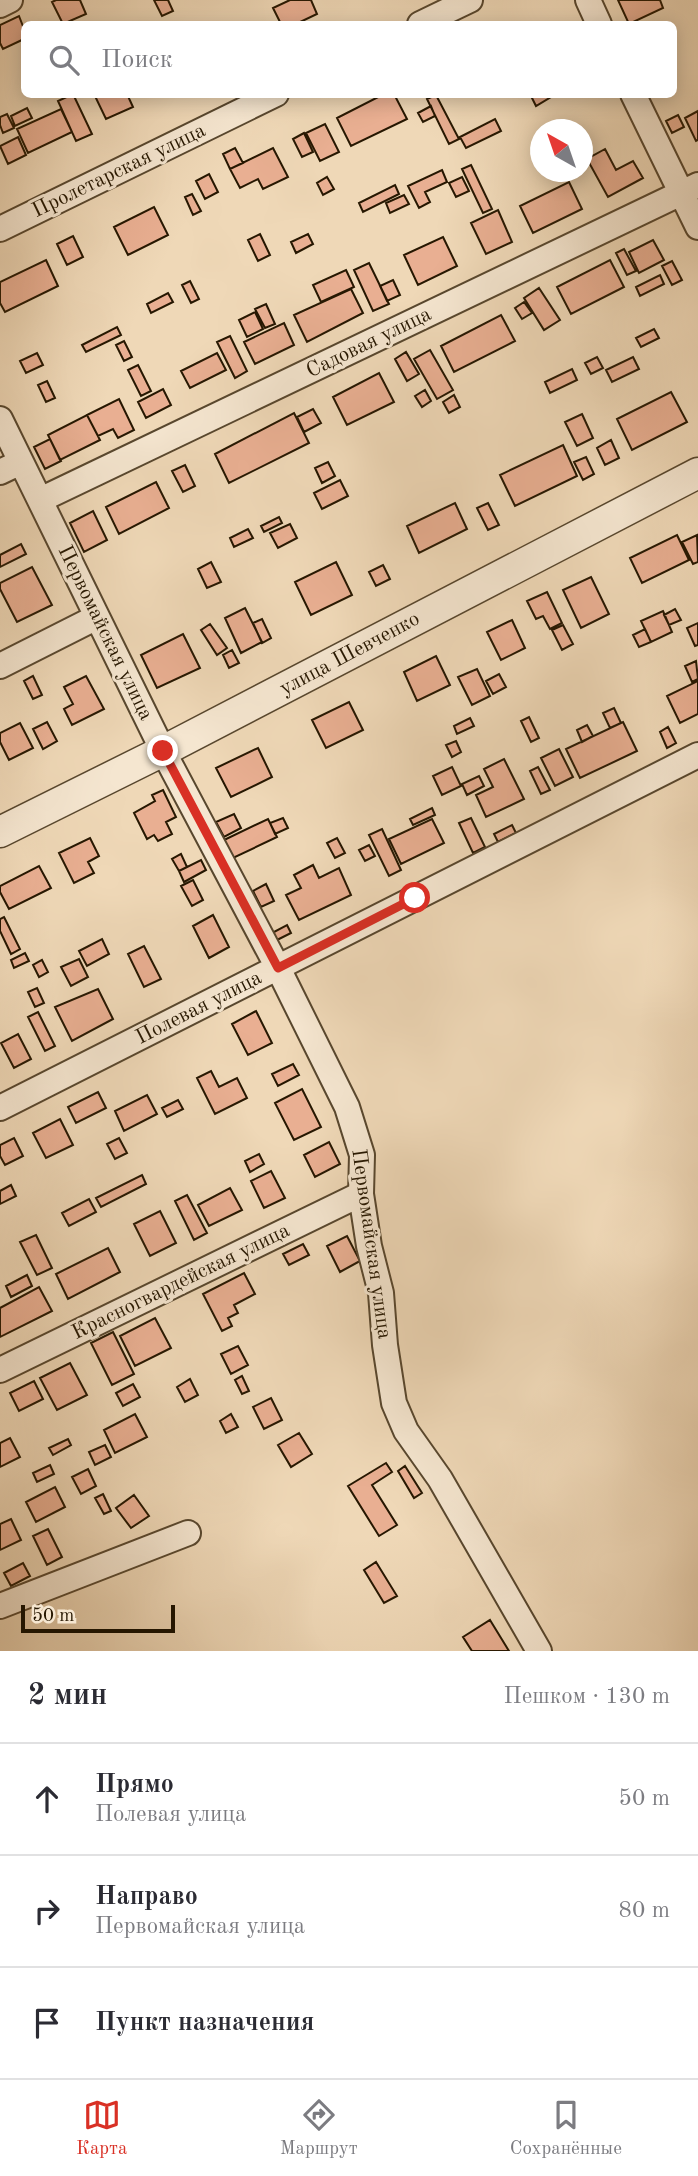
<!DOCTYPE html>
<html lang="ru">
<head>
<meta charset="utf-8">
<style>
	body { margin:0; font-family:"Old Standard TT",serif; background:#f7f7f7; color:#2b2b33 }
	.compass { position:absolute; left:530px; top:119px; width:63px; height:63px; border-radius:50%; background:#fff; box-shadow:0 4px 18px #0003; rotate:320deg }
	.scale { position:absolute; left:21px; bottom:18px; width:154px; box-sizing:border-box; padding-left:7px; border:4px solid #261701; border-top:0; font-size:19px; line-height:24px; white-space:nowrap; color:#261701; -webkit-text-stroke:5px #f5e6d0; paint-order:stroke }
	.stop { position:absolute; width:21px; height:21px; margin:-16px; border:5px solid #d93025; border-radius:50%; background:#fff }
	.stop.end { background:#d93025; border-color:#fff; box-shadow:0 2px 7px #0008 }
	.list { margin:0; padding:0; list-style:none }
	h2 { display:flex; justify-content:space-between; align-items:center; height:91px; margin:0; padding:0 28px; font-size:30px }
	h2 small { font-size:23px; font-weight:400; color:#7c7c81 }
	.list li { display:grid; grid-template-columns:46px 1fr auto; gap:21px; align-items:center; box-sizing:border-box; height:112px; padding:0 28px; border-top:2px solid #e1e1e2 }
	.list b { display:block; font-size:26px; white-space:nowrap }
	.list p { margin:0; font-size:23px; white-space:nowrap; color:#7c7c81 }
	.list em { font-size:23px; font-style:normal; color:#7c7c81 }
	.icon { flex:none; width:38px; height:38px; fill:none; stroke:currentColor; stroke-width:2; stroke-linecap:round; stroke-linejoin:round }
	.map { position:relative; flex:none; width:698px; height:1651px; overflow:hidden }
	.search { position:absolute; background:#fff; box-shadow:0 4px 18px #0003; left:21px; right:21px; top:21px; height:77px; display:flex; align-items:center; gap:18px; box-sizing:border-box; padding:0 24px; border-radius:10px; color:#7c7c81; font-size:26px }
	.sheet { height:427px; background:#fff }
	nav { display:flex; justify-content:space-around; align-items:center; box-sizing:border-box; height:98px; border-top:2px solid #e1e1e2; background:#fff; font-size:19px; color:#7c7c81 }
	nav a { display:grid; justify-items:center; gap:4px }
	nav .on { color:#d93025 }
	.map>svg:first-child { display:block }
</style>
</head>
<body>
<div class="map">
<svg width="698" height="1651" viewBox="0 0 698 1651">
	<rect width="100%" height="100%" fill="#efd8b7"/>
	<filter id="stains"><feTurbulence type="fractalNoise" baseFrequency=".00286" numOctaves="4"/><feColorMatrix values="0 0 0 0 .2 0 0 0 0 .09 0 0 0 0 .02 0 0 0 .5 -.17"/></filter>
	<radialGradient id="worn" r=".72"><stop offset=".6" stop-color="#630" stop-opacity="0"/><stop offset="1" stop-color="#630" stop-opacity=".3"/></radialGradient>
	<!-- building -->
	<path fill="#e9af92" stroke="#261701" stroke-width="2" d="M56,0H80L86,14L63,24L52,2Z
		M154,0H168L173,11L162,16Z
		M290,0H311L317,14L296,24H281L273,8Z
		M618,0H660L663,8L629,24Z
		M19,16L24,29V39L3,49L0,43V25Z
		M73,94L92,134L76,141L58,101Z
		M94,94H127L133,107L106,119Z
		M384,94H394L407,119L351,146L337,118Z
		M530,94H556L536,106Z
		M436,95L459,139L449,144L427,99Z
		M431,106L435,116L423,122L418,113Z
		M27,108L32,118L15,126L11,116Z
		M61,109L72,132L28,153L17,129Z
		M698,111V140L696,141L685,118Z
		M7,114L14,128L3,133L0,125V117Z
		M678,115L684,127L672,133L666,121Z
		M495,119L501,131L466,148L460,137Z
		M325,124L339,152L320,161L306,133Z
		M304,133L313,152L302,157L293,139Z
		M18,137L26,155L8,164L0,146Z
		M235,148L243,163L230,169L223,154Z
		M273,148L288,177L263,189L258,179L240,188L230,169Z
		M605,149L616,170L633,161L643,178L608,197L587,159Z
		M471,165L492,209L483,213L462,169Z
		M442,170L447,182L425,192L430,202L419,208L408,186Z
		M209,174L218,192L205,199L196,181Z
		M327,177L334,189L323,195L317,183Z
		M462,177L469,191L456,197L449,183Z
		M569,182L582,209L533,233L520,206Z
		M395,185L399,194L363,212L359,203Z
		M192,194L201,211L193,215L185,197Z
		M404,195L409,204L390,213L386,203Z
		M154,207L168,235L128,255L114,227Z
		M498,210L512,242L486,254L471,223Z
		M260,234L270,255L258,261L248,240Z
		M308,234L313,244L296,253L291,242Z
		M73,236L83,257L67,265L57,244Z
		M443,237L457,266L418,285L404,255Z
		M653,240L664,260L639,273L629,252Z
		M624,249L636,271L627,275L616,253Z
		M46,260L58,286L5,312L0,303V282Z
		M610,260L624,287L571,314L557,287Z
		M672,261L682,280L672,285L662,266Z
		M369,263L389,304L373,311L354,270Z
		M346,270L354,287L321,302L313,285Z
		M660,275L664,284L640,296L636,287Z
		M393,280L400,295L387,301L380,286Z
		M190,281L199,299L191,303L182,285Z
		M539,288L560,320L544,330L524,298Z
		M351,289L363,313L307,342L294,315Z
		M168,293L173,302L151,313L147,304Z
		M524,302L532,313L522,319L515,308Z
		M266,304L275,324L265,328L255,309Z
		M255,312L263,329L247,337L239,320Z
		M501,315L515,341L454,372L441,346Z
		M284,323L294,345L255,364L244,342Z
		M117,327L121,335L86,352L82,345Z
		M654,329L659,338L641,347L636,338Z
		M230,336L247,371L235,378L217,342Z
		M124,341L132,357L124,361L116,345Z
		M430,350L453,390L437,399L414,359Z
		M406,352L419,374L407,381L395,359Z
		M37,353L43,365L26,373L20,361Z
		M217,353L226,370L190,388L181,371Z
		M597,357L603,368L591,374L585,363Z
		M633,357L639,369L612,382L606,370Z
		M138,365L151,391L141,396L128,370Z
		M572,369L577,380L550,393L545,382Z
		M379,373L394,402L347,425L333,397Z
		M47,381L55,398L46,402L38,385Z
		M163,389L171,405L146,418L138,402Z
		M425,390L431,401L422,407L415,396Z
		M671,392L687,422L632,450L617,419Z
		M454,395L460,407L449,413L443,402Z
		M119,399L134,430L118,438L113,429L98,436L87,415Z
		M313,409L321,423L304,432L297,417Z
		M294,413L309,443L229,483L215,454Z
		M582,414L593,438L577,446L565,422Z
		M87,415L100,440L60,460L48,435Z
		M50,439L61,461L45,469L34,447Z
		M611,440L619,458L605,465L597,448Z
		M563,445L577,476L515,506L500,475Z
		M586,457L594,474L583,480L574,462Z
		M328,462L335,476L322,483L315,468Z
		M185,465L195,486L183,492L172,471Z
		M340,480L348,496L322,509L314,493Z
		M156,482L169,508L119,534L106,507Z
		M455,503L467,529L419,553L407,526Z
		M488,503L499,525L488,530L477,508Z
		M93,511L107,540L84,552L70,523Z
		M279,517L282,523L264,532L261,526Z
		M290,524L297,538L278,548L270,533Z
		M248,529L253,538L234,547L230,538Z
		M677,535L689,560L642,583L630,558Z
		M697,535L698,562L693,564L682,542Z
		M21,544L26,554L0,567V555Z
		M211,562L221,582L207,588L198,569Z
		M336,562L352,595L311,615L295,582Z
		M383,565L390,579L376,586L369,572Z
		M32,567L52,605L17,622L0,589V583Z
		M591,577L609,614L581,628L563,590Z
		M547,592L562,623L550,629L543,616L536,619L527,601Z
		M245,608L262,642L241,653L225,618Z
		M675,609L681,620L669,625L664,615Z
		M663,611L672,632L651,642L641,621Z
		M262,619L271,638L262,643L253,623Z
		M512,620L525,648L501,660L487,632Z
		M698,623V645L695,646L687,628Z
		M210,624L227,648L217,655L201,630Z
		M563,625L573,644L562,650L552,630Z
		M645,629L651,642L639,647L633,635Z
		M183,634L200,668L157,688L141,655Z
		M232,650L239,663L229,668L223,655Z
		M436,656L450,685L417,701L404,672Z
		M696,661L698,679L692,682L685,666Z
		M477,669L490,696L472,705L458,677Z
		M499,674L506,687L493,694L486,681Z
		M33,676L42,695L33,699L24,681Z
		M86,676L104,709L72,725L64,709L73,704L64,687Z
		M698,681V714L680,723L667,696Z
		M349,702L363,730L326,748L312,720Z
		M614,708L621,723L610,728L603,713Z
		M529,717L539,738L531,742L521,721Z
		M470,718L474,726L457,734L454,726Z
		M47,722L57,741L43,749L33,729Z
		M623,722L637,751L580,778L566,749Z
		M20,723L33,748L9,760L0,742V733Z
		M587,725L593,736L582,742L577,730Z
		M668,727L676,743L667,748L660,732Z
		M456,741L461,752L452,757L446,745Z
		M258,748L272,777L231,797L216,768Z
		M559,749L573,777L555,786L541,758Z
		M504,759L524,799L486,817L476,795L493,787L484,769Z
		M452,767L461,786L442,795L433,776Z
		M538,767L550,790L541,794L530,771Z
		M479,776L484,786L467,795L462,784Z
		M163,790L176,817L166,822L172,834L158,841L154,835L147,839L134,813L155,801L152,795Z
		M432,808L435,815L413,825L410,819Z
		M234,814L241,828L224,837L216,822Z
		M283,818L288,828L275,834L270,823Z
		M471,818L485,847L473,853L459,823Z
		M268,819L277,837L233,858L224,840Z
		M432,819L444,843L401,864L389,839Z
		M512,825L516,833L498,842L494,834Z
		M382,829L401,870L389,876L369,835Z
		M90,838L99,856L88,862L94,873L74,883L59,853Z
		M337,838L345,853L335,858L327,843Z
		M369,845L375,856L365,861L359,850Z
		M181,854L187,867L179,871L172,859Z
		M201,860L206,870L184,882L179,871Z
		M313,865L319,878L339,868L351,895L299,920L286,895L301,888L294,875Z
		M39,866L51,888L9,909L0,892V886Z
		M193,880L203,900L192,906L181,886Z
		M266,884L274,901L261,907L253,891Z
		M213,915L229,947L209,958L193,926Z
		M4,917L20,949L11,954L0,931V919Z
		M287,925L291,933L275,941L272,933Z
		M102,939L109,954L87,966L79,951Z
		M144,946L161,979L144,987L128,954Z
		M25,953L29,961L14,968L11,960Z
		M79,959L88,977L71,986L61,967Z
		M42,960L48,972L39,977L33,965Z
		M37,988L44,1003L35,1007L28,992Z
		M98,989L113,1019L72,1041L55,1007Z
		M256,1011L272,1043L248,1055L232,1024Z
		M38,1012L55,1046L45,1051L28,1017Z
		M18,1034L31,1059L14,1068L1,1043Z
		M293,1064L299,1075L278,1086L272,1074Z
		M211,1071L219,1087L237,1078L247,1098L215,1114L197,1078Z
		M302,1089L321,1127L294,1140L275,1103Z
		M98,1092L106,1108L76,1123L68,1107Z
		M147,1095L157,1114L124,1131L115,1111Z
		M178,1100L183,1109L167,1117L162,1108Z
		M60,1119L73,1145L46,1158L33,1133Z
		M14,1138L23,1156L5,1165L0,1156V1145Z
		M119,1138L127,1153L115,1159L107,1144Z
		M329,1142L340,1164L315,1177L304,1155Z
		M259,1154L264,1164L250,1172L245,1161Z
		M271,1171L285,1198L264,1208L251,1181Z
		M142,1175L146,1184L101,1207L96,1198Z
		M11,1185L16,1196L0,1204V1191Z
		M230,1188L242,1210L209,1226L198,1205Z
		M187,1195L207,1233L194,1240L175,1201Z
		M89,1199L96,1212L69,1226L62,1213Z
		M160,1211L176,1243L150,1256L134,1224Z
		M36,1235L52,1268L37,1275L20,1242Z
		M347,1236L360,1261L340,1272L327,1246Z
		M303,1244L309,1255L289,1265L283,1254Z
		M108,1248L120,1272L68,1299L56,1274Z
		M244,1273L255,1294L234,1305L238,1313L228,1318L232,1326L222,1331L203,1294Z
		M27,1275L32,1286L11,1297L6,1286Z
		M39,1287L52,1311L0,1337V1308Z
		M155,1318L171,1348L135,1366L120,1336Z
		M113,1332L134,1374L112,1385L91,1343Z
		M238,1346L248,1365L231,1374L221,1354Z
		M70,1363L87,1395L57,1410L40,1378Z
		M242,1376L249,1391L242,1394L235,1380Z
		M190,1379L198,1395L185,1402L177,1387Z
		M34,1381L43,1399L19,1411L10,1393Z
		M133,1384L140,1397L123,1406L116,1393Z
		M271,1398L282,1420L264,1429L253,1407Z
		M135,1414L147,1437L115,1453L104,1430Z
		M231,1414L238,1427L226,1433L220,1421Z
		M299,1433L312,1454L291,1467L278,1445Z
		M10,1438L20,1457L0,1467V1443Z
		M68,1439L71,1445L53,1455L49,1448Z
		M105,1445L111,1457L95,1465L89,1452Z
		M386,1463L392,1472L372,1485L397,1525L379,1536L348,1486Z
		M50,1465L54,1474L37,1482L33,1473Z
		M405,1466L422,1493L414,1498L398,1471Z
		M88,1469L96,1486L81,1494L72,1477Z
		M55,1487L65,1507L36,1522L26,1502Z
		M103,1494L111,1511L104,1514L95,1498Z
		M134,1495L149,1516L131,1528L116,1508Z
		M11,1519L21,1540L0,1550V1524Z
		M48,1529L62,1557L47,1565L33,1536Z
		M376,1562L397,1596L384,1603L364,1570Z
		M23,1563L30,1576L11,1586L4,1573Z
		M490,1620L509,1651H472L463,1637Z"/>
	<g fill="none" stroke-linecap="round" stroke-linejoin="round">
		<!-- minor casing -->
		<g stroke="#58472e" stroke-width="28">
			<path id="minor" d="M588,0L599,24
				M0,5L10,0
				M420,24L470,0
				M633,94L698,227
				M0,229L276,94
				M0,419L163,751L278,968L347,1107L362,1155L361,1194L369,1246L381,1293L385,1345L394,1403L406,1431L440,1479L539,1651
				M0,472L21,462
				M40,500L698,185
				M0,666L97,617
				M0,1108L698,755
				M0,1370L361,1194
				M0,1606L188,1533"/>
		</g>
		<!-- tertiary casing -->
		<g stroke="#58472e" stroke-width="33">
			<path id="tertiary" d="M0,832L163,751L698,473"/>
		</g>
		<!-- minor -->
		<use href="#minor" stroke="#f5e6d0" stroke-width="24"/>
		<!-- tertiary -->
		<use href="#tertiary" stroke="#f5e6d0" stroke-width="30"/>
	</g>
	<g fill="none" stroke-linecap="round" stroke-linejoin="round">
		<!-- route -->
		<path stroke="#d93025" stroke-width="9" d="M163,751L278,968L415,898"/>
	</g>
	<g text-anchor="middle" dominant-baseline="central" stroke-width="6" stroke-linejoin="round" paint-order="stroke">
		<!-- street labels -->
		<g font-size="21" fill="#261701" stroke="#f5e6d0">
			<text transform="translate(119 171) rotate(-26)">Пролетарская улица</text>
			<text transform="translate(369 343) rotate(-26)">Садовая улица</text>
			<text transform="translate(105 633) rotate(64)">Первомайская улица</text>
			<text transform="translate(350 654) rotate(-28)">улица Шевченко</text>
			<text transform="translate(199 1008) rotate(-27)">Полевая улица</text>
			<text transform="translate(371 1244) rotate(82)">Первомайская улица</text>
			<text transform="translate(181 1282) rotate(-26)">Красногвардейская улица</text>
		</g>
	</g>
	<rect width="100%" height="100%" filter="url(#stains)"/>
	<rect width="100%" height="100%" fill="url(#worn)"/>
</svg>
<svg class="compass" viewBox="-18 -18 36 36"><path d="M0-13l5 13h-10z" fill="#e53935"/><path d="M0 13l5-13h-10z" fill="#7c7c81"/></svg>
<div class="scale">50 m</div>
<div class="stop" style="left:415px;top:898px"></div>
<div class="stop end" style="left:163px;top:751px"></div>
<div class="search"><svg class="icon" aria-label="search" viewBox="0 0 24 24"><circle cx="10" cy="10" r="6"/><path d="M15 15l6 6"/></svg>Поиск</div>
</div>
<section class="sheet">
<h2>2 мин<small>Пешком · 130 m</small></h2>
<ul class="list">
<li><svg class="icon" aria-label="ahead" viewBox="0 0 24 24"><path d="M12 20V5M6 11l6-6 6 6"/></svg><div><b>Прямо</b><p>Полевая улица</p></div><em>50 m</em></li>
<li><svg class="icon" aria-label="right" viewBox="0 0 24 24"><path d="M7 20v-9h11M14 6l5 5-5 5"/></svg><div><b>Направо</b><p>Первомайская улица</p></div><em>80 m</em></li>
<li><svg class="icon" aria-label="arrive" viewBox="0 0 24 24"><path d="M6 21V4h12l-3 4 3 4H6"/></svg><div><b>Пункт назначения</b></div></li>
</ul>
</section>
<nav>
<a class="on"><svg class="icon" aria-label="map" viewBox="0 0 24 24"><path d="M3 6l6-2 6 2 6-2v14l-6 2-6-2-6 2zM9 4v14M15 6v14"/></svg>Карта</a>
<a><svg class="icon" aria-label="directions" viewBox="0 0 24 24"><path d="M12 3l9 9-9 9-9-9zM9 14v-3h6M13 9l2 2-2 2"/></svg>Маршрут</a>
<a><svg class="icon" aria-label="saved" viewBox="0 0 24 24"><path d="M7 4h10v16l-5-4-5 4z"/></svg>Сохранённые</a>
</nav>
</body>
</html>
